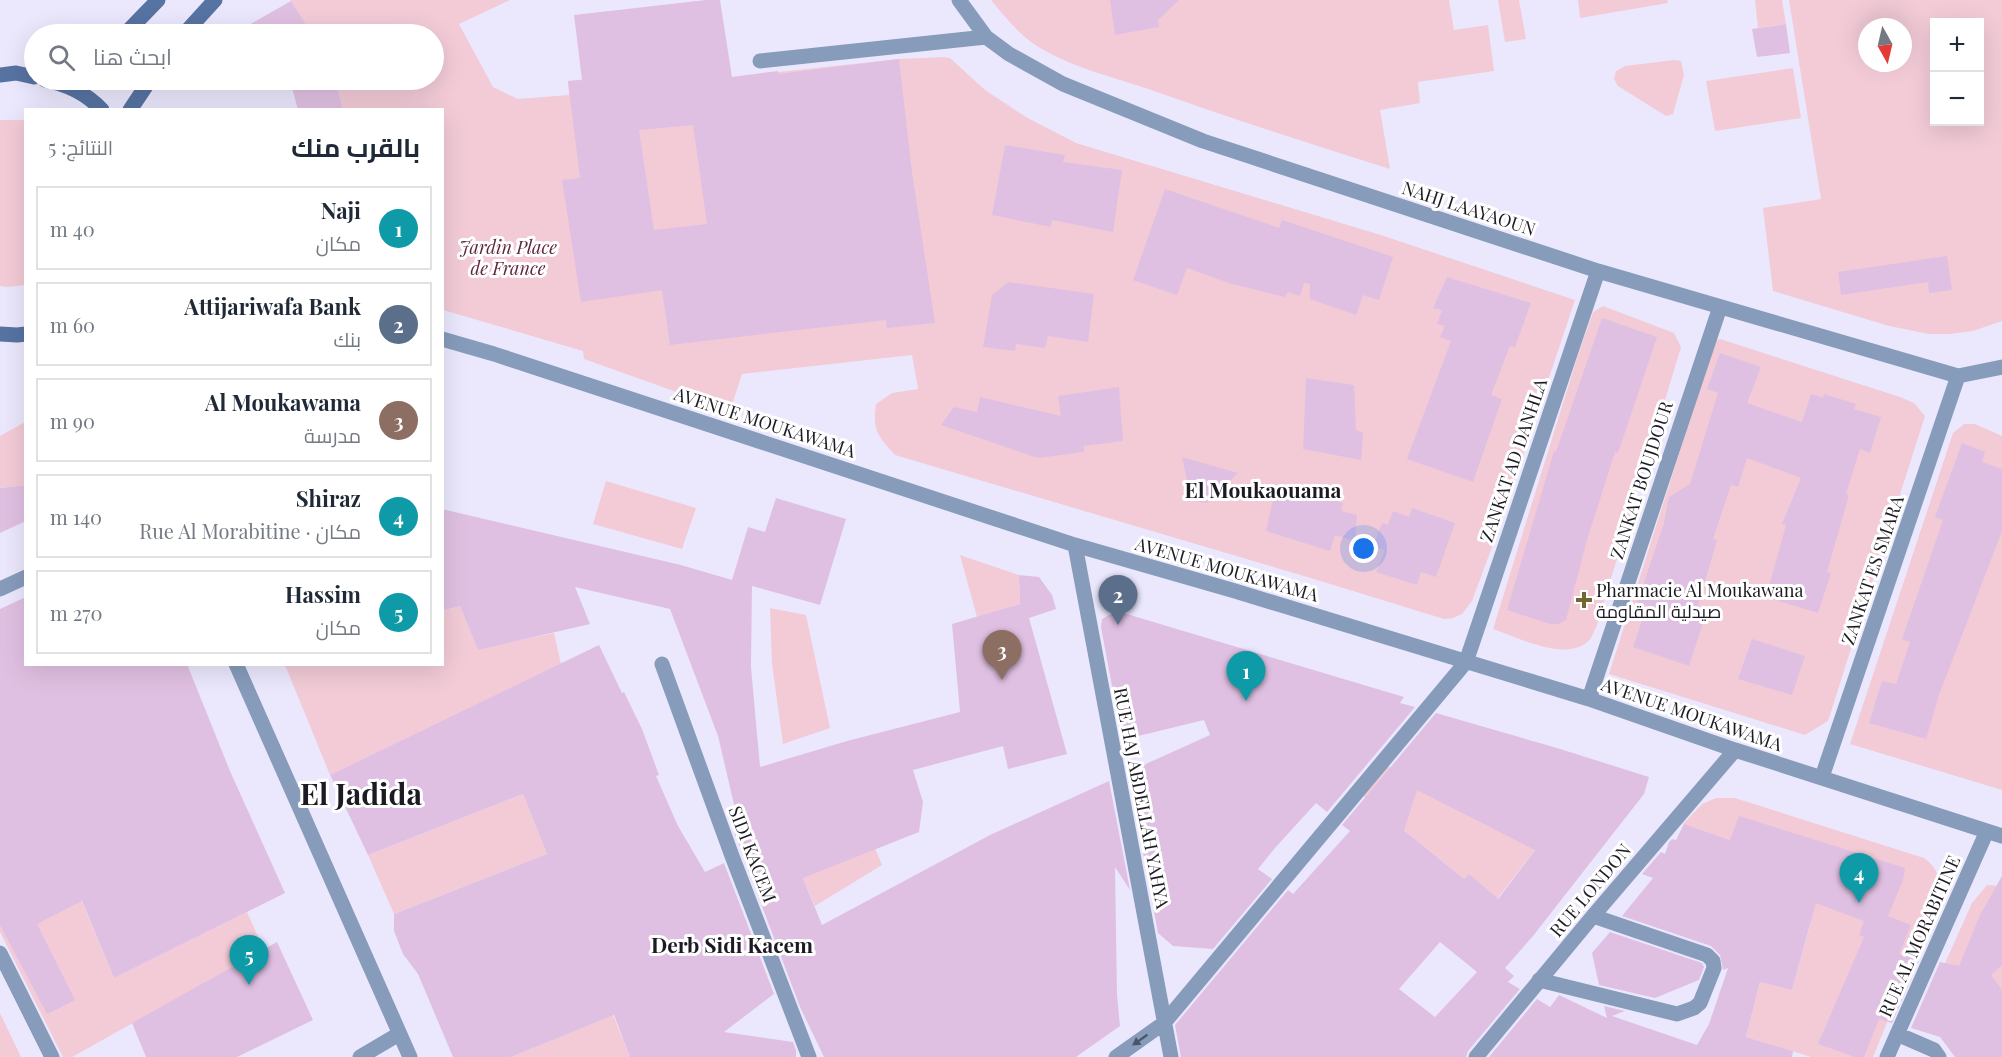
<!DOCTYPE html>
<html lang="ar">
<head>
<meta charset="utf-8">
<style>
	body { margin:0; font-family:"Playfair Display",Cairo,serif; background:#f6f6f7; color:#1f2937; direction:rtl }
	.controls { position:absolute; right:18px; top:18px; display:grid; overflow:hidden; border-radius:0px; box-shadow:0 6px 24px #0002 }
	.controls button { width:54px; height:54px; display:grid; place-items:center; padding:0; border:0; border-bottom:2px solid #e0e1e3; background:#fff; color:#1f2937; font:30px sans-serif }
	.compass { position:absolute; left:1858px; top:18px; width:54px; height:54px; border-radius:50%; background:#fff; box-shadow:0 6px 24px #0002; rotate:172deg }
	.you { position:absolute; left:1364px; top:549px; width:21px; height:21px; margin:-15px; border:4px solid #fff; border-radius:50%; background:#1a73e8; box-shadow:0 0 0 9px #1a73e833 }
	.badge { display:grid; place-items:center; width:39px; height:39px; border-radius:50%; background:#0b8043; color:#fff; font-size:20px; font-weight:700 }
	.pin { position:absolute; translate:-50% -50px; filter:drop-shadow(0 2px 3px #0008) }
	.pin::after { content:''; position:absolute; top:32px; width:21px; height:18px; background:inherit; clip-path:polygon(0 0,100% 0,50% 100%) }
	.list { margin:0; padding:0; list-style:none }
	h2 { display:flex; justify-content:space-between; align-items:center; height:78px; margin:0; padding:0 24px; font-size:26px }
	h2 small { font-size:20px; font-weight:400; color:#747a83 }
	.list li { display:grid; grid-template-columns:39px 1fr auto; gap:18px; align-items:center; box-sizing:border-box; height:84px; margin:0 12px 12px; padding:0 12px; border:2px solid #e0e1e3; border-radius:0px }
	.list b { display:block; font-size:22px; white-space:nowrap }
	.list p { margin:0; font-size:20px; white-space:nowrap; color:#747a83 }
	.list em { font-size:20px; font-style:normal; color:#747a83 }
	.icon { flex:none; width:33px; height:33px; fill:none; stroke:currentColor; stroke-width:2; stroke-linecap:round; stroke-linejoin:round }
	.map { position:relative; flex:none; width:2002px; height:1057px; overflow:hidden; direction:ltr }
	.search { position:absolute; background:#fff; box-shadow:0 6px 24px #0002; left:24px; top:24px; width:420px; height:66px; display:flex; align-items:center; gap:15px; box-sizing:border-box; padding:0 21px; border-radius:33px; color:#747a83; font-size:22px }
	.panel { position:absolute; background:#fff; box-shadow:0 6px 24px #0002; left:24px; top:108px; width:420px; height:558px; border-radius:0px; direction:rtl }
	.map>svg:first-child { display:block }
</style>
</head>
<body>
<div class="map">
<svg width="2002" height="1057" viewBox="0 0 2002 1057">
	<rect width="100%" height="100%" fill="#ebe8fd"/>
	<!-- green -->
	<path fill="#f2cbd7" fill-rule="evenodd" d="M290,0H510L459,24L493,87L518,99L569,95L568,81L655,72L658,85L899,59L943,57L950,58L985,90L1026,117L1076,143L1384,236L1575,300L1495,539L1472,601L1462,614L1453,618L1444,619L1314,579L895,455C878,436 872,431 876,404L892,393L918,389L912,355L742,374L730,411L584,359L583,351L443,310L442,110L343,109L336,80H434V34H312Z
		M991,0H1449L1454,30L1488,25L1494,71L1418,82L1420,103L1380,110L1390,169C1310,144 1230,118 1151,90C1113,77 1074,68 1040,48C1020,36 1005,17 991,0Z
		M1498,0H1519L1526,39L1505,42Z
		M1578,0H1667L1668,3L1580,18Z
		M1755,0H1782L1786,24L1758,28Z
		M1789,0H2002V321L1973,331L1950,334H1929L1889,326L1773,291L1763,208L1821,199ZM1934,22H1980V122H1934ZM1867,27H1903V63H1867Z
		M1674,60L1681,61L1684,75L1673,114L1666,116L1618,86L1614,79L1616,71L1625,66Z
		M1793,68L1801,118L1715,131L1706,81Z
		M0,120H26L25,285L6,287L0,286Z
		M1603,306L1674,333L1681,347L1597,625C1595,629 1593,634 1591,638C1571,665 1517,637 1493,629L1577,358L1593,312Z
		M1720,339L1900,397L1914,403L1925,416L1828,721L1805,735L1609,674L1715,341Z
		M25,422V485L0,488V436Z
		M1964,424H1975L2002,436V790L1850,744L1953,433Z
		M606,481L696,508L682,549L593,524Z
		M960,555L1019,575L1020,604L977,617Z
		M460,606L478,649L554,633L561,664L330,775L285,665L442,664L443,611Z
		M770,608L806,615L830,728L783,744L772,664Z
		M1388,766C1434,798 1484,828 1537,847L1497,899L1469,875L1464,879L1363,796Z
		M523,794L547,854L394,914L368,855Z
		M1716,798H1735L1924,858C1940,870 1939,879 1938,897L1873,1057H1811L1746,1037L1760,982L1792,990L1811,922L1712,899L1730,840L1683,824L1702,804Z
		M857,805L882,865L815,906L799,869Z
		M61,852L114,978L247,912L264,950L72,1057H63L0,932V865Z
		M1987,885L2002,886V990L1945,963L1972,903Z
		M0,1013L21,1057H0Z
		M613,1015L630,1057H511Z"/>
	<!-- building -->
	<path fill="#e0c0e2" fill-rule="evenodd" d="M706,0H720L732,77L778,71V74L899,59L912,172L935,323L887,328L886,320L670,345L662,290L581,302L562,180L580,178L568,81L582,80L574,15ZM693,125L707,224L654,230L639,130Z
		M1110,0H1179L1158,20L1159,27L1115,35Z
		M291,1L312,34H233Z
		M1786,24L1790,53L1757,57L1752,29Z
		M290,80H336L343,110H298Z
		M1005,145L1065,155L1063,162L1122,170L1113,232L1052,220L1051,227L992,215Z
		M1165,189L1279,228L1282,220L1393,257L1379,300L1363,295L1356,315L1310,299V284L1304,283L1300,296L1288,292L1285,297L1229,283L1187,268L1177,295L1133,280Z
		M1947,256L1952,290L1929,293L1928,282L1841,295L1838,272Z
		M1447,277L1531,303L1515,347L1510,346L1491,395L1502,399L1473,482L1407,459L1451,341L1440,337L1445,326L1437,324L1442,310L1433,308Z
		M1008,282L1094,294L1088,342L1048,336L1045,348L1016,344L1015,351L983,347L992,295Z
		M1602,318L1657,337L1618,453L1615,452L1587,540L1566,620L1558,624H1550L1507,610L1554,451L1556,452Z
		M1720,353L1761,367L1747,403L1802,422L1811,394L1823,398L1824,394L1856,404L1854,409L1881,417L1870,453L1860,449L1846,494L1849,495L1827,572L1831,573L1818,613L1766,597L1786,525L1782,524L1801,478L1747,458L1738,487L1731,485L1713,539L1717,540L1694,620L1703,623L1689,666L1633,647L1647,606L1637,603L1664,523L1669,497L1690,484L1718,393L1707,389Z
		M1306,378L1354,385L1356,430L1363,433L1361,460L1303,449Z
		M1119,387L1123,441L1084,446V452L1038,458L941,425L954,407L977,412L980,397L1061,416L1058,396Z
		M1962,443L1985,452L1982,462L2002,469V531L1939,695L1926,739L1869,723L1882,681L1896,684L1910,642L1902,639L1943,520L1935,517Z
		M1182,457L1238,473L1207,503L1199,502L1191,498Z
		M26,485V521L0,533V488Z
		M1296,489L1343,503L1341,511L1357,515L1355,541L1335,535L1330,551L1266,531L1273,500Z
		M776,498L846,519L820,605L752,586L751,667L760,767L847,741L960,712L952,624L1020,604L1019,575L1039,577L1052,595L1056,609L1029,618L1067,754L1008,769L1003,746L913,770L923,802L919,832L803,878L822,925L990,835L1109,781L1130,890L1115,867L1117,995L1120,1026L1076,1057H824L800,1007L737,840L734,832L740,830L718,736L670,609L575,587L590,624L478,650L460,606L442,611V509L681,565L732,580L748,527L765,532Z
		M1412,508L1455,523L1436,577L1421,572L1417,585L1376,572L1385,550L1373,546L1382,523L1388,525L1393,511L1409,517Z
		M26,597V664H187L230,771L285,893L114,978L82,901L37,924L75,1000L47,1014L0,925V609Z
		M1120,612L1404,697L1400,703L1415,707L1327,812L1316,803L1275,848L1258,869L1272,879L1213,949L1173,946L1158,933L1128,772L1210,735L1204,720L1122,740L1101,627L1102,619L1111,614Z
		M1752,639L1805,656L1792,695L1738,679Z
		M599,645L622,693L624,692L642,729L659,775L656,776L678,826L705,872L724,863L774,994L724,1032L793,1042L796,1050V1057H630L614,1015L511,1057H453L418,974L403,954L394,931V914L547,854L523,794L368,855L330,775Z
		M1436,713L1557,748L1649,777L1644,794L1533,936L1505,968L1514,976L1508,982L1520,989L1468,1051L1466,1057H1181L1175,1025L1288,890L1293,894L1350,831L1342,825ZM1417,790L1535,850L1498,899L1469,874L1464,879L1404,830ZM1440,942L1477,972L1435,1017L1399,989Z
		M1739,816L1905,868L1903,880L1888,916L1911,925L1899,954L1920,958L1892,1023L1879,1019L1864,1057H1855L1818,1044L1864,937L1859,935L1864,921L1816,903L1792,990L1760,982L1746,1037L1793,1051L1792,1057H1489L1537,999L1550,1007L1559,995L1607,1018L1604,1006L1625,1011L1612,1016L1697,1045L1709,1024L1728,968L1723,970L1720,955L1711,946L1622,916L1653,878L1642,874L1661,852L1665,854L1669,842L1672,839L1676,840L1684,824L1730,840Z
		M2002,876V965L1991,975L2002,990V1057H1955L1940,1037L1911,1028L1940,962L1959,966L1980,915Z
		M1610,932L1702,963L1704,967L1699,980L1655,998L1599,985L1592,953Z
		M277,942L313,1020L237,1057H146L132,1023Z"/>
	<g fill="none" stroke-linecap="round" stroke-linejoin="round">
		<!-- minor -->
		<path stroke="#879bbb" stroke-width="15" d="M959,0L986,37L1009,54L1063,84L1203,141L1598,271L1958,376L2002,367
			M760,61L986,37
			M442,339L494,354L1075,545L1235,591L1589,699L1735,750L2002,836
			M1075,545L1171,1057
			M0,589L26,577
			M662,664L732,856L809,1057
			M1589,699L1720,307
			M1822,777L1958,376
			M0,953L52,1057
			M1539,980L1677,1014L1694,1008L1700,1003L1714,968L1713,961L1707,955L1593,916
			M1897,1034L1934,1050L1939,1057
			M360,1057L399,1034
			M1116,1057L1164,1023L1466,662L1598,271
			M1476,1057L1593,916L1735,750
			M1887,1057L1987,831"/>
		<!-- tertiary -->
		<path stroke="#879bbb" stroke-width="15" d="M236,664L410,1057"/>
		<!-- secondary -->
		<path stroke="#5773a2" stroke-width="15" d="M125,34L158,0
			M184,34L215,0
			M0,75L16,73L34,77
			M45,80C67,84 86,93 102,110
			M130,110L150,80
			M0,334L17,335L26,334"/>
	</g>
	<!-- one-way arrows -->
	<defs><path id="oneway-solid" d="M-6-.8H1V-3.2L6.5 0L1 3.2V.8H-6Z" transform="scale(1.5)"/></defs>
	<use fill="#4c5567" href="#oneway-solid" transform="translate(1140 1040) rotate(145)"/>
	<!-- markers -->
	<path fill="#756533" stroke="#fff" stroke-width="2" d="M1581 591h6v6h6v6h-6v6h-6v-6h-6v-6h6z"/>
	<g text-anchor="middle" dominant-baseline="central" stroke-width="6" stroke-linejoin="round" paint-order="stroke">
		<!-- street labels -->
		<g font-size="18" fill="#1c1b23" stroke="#fff">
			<text transform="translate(1469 208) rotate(18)">NAHJ LAAYAOUN</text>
			<text transform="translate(765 422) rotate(18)">AVENUE MOUKAWAMA</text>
			<text transform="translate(1513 460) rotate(-71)">ZANKAT AD DANHLA</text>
			<text transform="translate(1641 480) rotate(-72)">ZANKAT BOUJDOUR</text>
			<text transform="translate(1227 569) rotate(16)">AVENUE MOUKAWAMA</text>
			<text transform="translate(1872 570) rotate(-71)">ZANKAT ES SMARA</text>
			<text transform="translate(1692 714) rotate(19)">AVENUE MOUKAWAMA</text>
			<text transform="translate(1142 798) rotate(79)">RUE HAJ ABDELLAH YAHYA</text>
			<text transform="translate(753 854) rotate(69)">SIDI KACEM</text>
			<text transform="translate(1590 890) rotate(-50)">RUE LONDON</text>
			<text transform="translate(1919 936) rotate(-66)">RUE AL MORABITINE</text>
		</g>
		<!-- park labels -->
		<g font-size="18" font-style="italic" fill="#60263e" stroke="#fff">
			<text x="508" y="247">Jardin Place<tspan x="508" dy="21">de France</tspan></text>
		</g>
		<!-- poi labels -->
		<g font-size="18" fill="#1c1b23" stroke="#fff" text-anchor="start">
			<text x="1596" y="590">Pharmacie Al Moukawana<tspan x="1596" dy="21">صيدلية المقاومة</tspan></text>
		</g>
		<!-- quarter labels -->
		<g font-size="21" font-weight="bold" fill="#1c1b23" stroke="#fff">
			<text x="1263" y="489">El Moukaouama</text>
			<text x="732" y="944">Derb Sidi Kacem</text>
		</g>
		<!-- town labels -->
		<g font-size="30" font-weight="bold" fill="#1c1b23" stroke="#fff">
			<text x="361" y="793">El Jadida</text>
		</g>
	</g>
</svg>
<div class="controls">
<button>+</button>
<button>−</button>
</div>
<svg class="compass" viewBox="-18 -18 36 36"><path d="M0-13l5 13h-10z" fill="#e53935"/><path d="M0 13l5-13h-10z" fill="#747a83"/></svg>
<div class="you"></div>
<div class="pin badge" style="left:1246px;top:701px;background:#0f9aa8">1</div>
<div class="pin badge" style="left:1118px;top:625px;background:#5c6f8a">2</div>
<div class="pin badge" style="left:1002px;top:680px;background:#8d6e63">3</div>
<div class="pin badge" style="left:1859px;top:903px;background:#0f9aa8">4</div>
<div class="pin badge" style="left:249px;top:985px;background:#0f9aa8">5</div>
<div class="search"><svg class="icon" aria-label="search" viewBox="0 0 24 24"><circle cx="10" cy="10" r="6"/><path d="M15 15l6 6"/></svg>ابحث هنا</div>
<section class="panel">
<h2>بالقرب منك<small>النتائج: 5</small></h2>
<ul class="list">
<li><span class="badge" style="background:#0f9aa8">1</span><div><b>Naji</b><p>مكان</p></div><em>40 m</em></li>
<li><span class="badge" style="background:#5c6f8a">2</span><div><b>Attijariwafa Bank</b><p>بنك</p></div><em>60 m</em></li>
<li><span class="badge" style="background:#8d6e63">3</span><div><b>Al Moukawama</b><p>مدرسة</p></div><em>90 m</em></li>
<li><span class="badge" style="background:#0f9aa8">4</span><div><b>Shiraz</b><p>مكان · Rue Al Morabitine</p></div><em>140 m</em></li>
<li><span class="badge" style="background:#0f9aa8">5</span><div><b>Hassim</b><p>مكان</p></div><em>270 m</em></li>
</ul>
</section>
</div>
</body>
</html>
